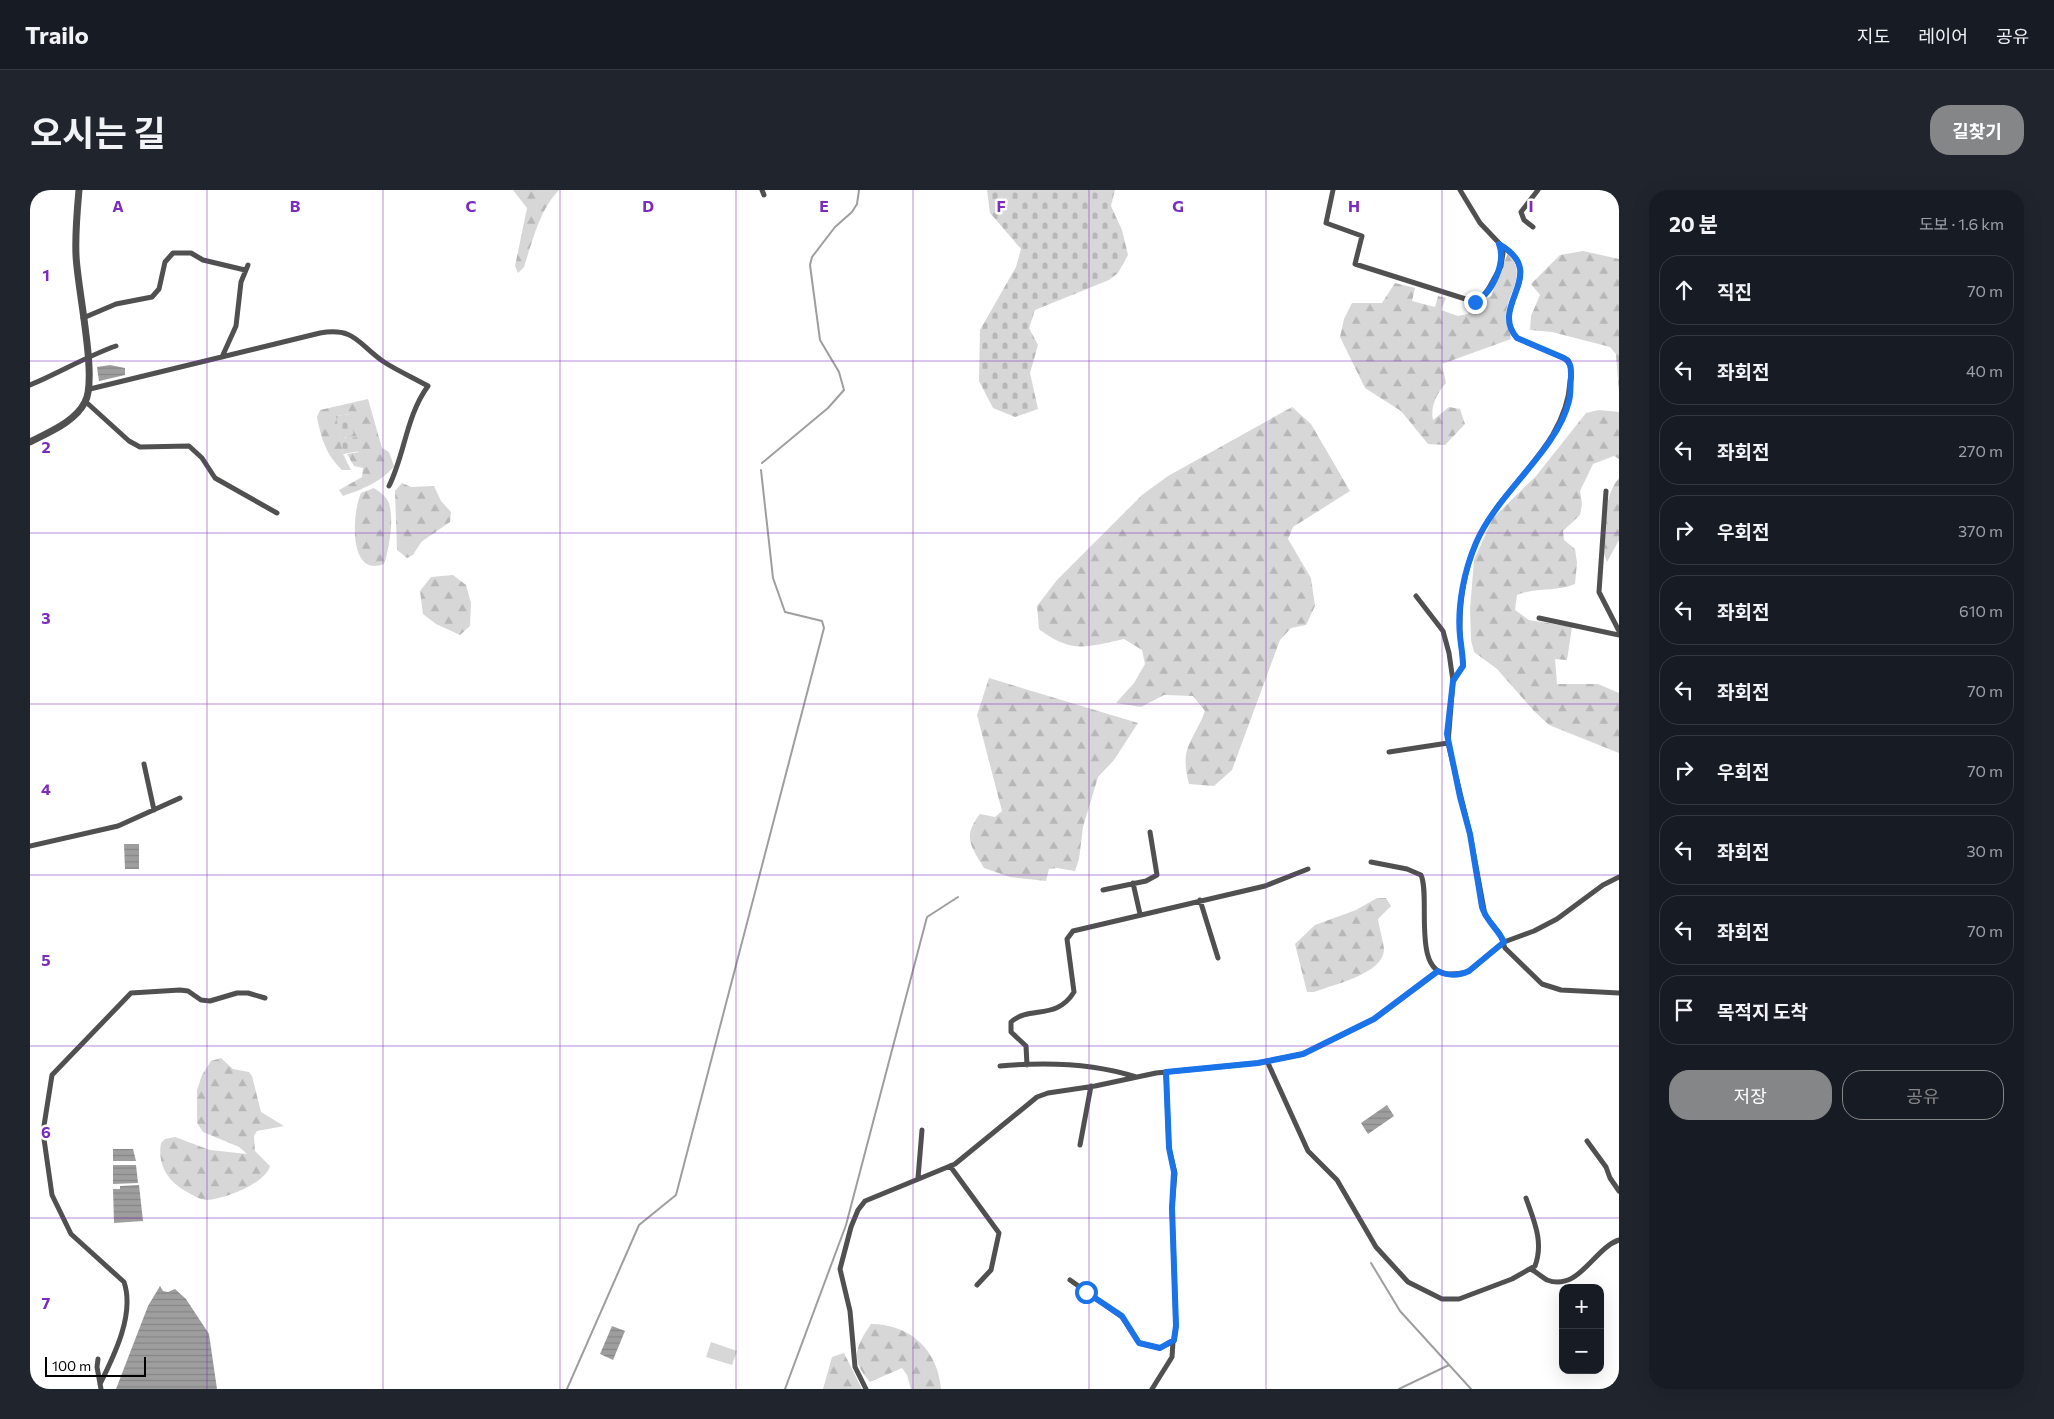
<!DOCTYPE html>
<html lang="ko">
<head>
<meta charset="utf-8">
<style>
	body { margin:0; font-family:Commissioner,"Noto Sans KR",sans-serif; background:#20242c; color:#f1f3f6 }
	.controls { position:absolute; right:15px; bottom:15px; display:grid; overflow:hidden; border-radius:10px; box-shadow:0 5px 20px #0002 }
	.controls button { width:45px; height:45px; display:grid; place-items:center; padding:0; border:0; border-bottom:1px solid #363941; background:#171b24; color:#f1f3f6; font:25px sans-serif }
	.scale { position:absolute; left:15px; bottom:12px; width:101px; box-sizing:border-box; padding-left:5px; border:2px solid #000; border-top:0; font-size:14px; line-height:18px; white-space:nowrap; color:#000; -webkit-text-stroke:4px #fff; paint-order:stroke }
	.stop { position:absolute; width:15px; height:15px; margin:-11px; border:4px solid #1a73e8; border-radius:50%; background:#fff }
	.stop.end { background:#1a73e8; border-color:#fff; box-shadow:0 1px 5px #0008 }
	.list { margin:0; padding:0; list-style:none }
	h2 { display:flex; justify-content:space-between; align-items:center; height:65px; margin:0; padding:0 20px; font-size:21px }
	h2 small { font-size:16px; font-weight:400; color:#9ea1a6 }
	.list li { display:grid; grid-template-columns:32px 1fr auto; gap:15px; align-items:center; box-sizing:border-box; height:70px; margin:0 10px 10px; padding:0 10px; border:1px solid #363941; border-radius:20px }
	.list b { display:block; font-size:19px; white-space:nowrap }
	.list em { font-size:16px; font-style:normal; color:#9ea1a6 }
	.actions { display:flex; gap:10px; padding:15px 20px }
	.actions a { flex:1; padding:11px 0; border:1px solid #858687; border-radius:20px; text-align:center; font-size:18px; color:#858687 }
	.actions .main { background:#858687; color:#fff }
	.icon { flex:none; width:28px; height:28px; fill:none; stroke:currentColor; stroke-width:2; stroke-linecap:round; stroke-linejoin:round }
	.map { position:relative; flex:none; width:1589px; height:1199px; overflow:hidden; border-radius:20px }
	header { display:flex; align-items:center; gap:30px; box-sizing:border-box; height:70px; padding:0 25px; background:#171b24; border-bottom:1px solid #363941 }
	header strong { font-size:24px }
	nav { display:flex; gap:28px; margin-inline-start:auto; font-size:18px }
	.intro { display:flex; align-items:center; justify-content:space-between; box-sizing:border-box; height:120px; padding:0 30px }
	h1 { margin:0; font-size:35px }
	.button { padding:12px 22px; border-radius:20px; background:#858687; color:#fff; font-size:18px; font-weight:700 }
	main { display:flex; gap:30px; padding:0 30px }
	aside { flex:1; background:#171b24; border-radius:20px; box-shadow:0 5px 20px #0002 }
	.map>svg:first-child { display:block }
</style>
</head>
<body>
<header>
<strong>Trailo</strong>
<nav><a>지도</a><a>레이어</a><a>공유</a></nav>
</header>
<div class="intro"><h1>오시는 길</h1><a class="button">길찾기</a></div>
<main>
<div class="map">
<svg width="1589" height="1199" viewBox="0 0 1589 1199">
	<defs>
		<pattern id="forest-firs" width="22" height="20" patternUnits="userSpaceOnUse" patternTransform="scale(1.25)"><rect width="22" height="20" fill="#d7d7d7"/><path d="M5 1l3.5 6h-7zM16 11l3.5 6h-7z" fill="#b7b7b7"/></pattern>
		<pattern id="cemetery-stones" width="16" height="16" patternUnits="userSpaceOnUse" patternTransform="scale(1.25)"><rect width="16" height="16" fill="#d7d7d7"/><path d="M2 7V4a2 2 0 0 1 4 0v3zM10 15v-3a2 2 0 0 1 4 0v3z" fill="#b7b7b7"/></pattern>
		<pattern id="water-rules" width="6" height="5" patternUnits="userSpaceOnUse" patternTransform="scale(1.25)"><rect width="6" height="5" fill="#9e9e9e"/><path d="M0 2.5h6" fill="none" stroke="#868686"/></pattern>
	</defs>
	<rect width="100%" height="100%" fill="#fff"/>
	<!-- forest -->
	<path fill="url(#forest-firs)" d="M483,0H529C509,21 503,50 494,77L488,83L485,76L497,18Z
		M1553,61L1589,69V203L1586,164L1580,157L1522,142L1500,140L1501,126L1510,105L1501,94L1530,65Z
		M1478,63C1499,85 1476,103 1476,126C1476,133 1480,141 1481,149L1412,174L1416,193C1407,203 1400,216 1403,230L1419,217L1430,219L1435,234L1415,255L1398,254L1371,221L1335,198L1310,147L1314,129L1322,113H1352L1365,93L1385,98L1382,111L1405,117L1408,106L1416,108L1411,120L1428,126L1438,124L1440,118L1461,106Z
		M338,209L352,258L359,262L364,276C353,291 331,300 313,306L309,300L332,287L333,278L324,276L317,264L329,262L315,250L320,224L307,226L313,264L321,280H312C296,265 291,248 287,227L290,220Z
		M1262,217L1281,234L1320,301L1263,337L1258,349L1281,388L1285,416L1276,435L1261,438L1250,450L1202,580L1184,596L1159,594C1149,556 1163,553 1175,521L1163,506L1134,505L1111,517L1086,513L1104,493L1115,474L1112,460L1094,449C1057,457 1041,464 1009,439L1007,416L1027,390L1112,305L1138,286Z
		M1569,220L1589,222V269L1584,266L1563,274L1550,301L1552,314L1550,325L1533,341L1534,350L1545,359L1547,373L1545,394C1526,402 1506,397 1487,405L1485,420L1499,430L1542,437L1537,470L1525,469L1527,494H1568L1589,503V563L1519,535L1504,521L1467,479L1444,462L1441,450L1440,419L1444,370L1463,328L1506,286L1556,223Z
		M1589,288V350L1577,372L1574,364C1576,339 1572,308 1589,288Z
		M372,293L381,297L404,296L411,311L421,322L420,332L391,352L383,365L377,368L367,360L365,301Z
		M344,298C348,301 356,306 358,311C365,326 359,360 354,374C318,388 322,323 331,303Z
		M423,385L436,395L441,413L440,436L430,445L406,434L393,424L390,401L401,387Z
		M959,488L1108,533L1084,570L1068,587L1053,637L1049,669L1045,681L1027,678L1019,679L1016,691L980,687L954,678C941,656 932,647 950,624L965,627L972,621L947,525Z
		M1347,708H1356L1361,716L1348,729C1349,737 1354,754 1354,760C1353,784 1302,795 1284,802H1277L1265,754L1285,735L1326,720Z
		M191,868L203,879L219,882L222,886L231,922L254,936L227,941L224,946L225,961L240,976C235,994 194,1009 177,1010C171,1010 164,1006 159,1003C139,993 127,976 131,953L135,949L145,947L180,960L217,964L209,957L173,942L167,933V900L172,885L181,871Z
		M841,1134C880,1134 908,1160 911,1199H881L877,1185L872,1178L840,1192C820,1170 825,1157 841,1134Z
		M814,1163L832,1199H793L802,1167Z"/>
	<!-- cemetery -->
	<path fill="url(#cemetery-stones)" d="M957,0H1085L1081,16L1092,40L1098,65L1088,83L1079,90L1005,120L999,138L1008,155L1000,183L1008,219L985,227L963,218L949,191L950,140L986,77L991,59L960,23Z
		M320,224L324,245L315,247V249L327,247L330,261L313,264L306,226Z"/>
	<!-- garden -->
	<path fill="#d7d7d7" d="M681,1152L707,1161L702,1175L676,1167Z"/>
	<!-- water -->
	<path fill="url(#water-rules)" d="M80,175L95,178V185L69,191L67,177Z
		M94,654H109V679H95Z
		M1357,915L1364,926L1338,944L1331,933Z
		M83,959H103L106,971H83Z
		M83,975H106L108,993L83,994Z
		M109,995L113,1031L84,1033L83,999H90V996Z
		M130,1096L133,1101L138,1102L145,1099L156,1109L179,1144L187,1199H86L118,1116Z
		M582,1136L595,1141L583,1170L570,1164Z"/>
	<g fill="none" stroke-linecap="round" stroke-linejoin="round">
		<!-- stream -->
		<path stroke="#9e9e9e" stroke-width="2" d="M732,273L798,218L814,200L809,182L790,150L780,75L782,67L805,37L822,22L827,14L829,0
			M1341,1073L1370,1121L1441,1199
			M537,1199L609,1035L646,1005L794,438L792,431L755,422L743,388L731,280
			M755,1199L816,1035L897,727L928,707
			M1369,1199L1419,1175"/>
		<!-- minor -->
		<path stroke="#505050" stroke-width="5" d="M732,0L734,5
			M1303,0L1296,33L1332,46L1325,74L1445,112L1451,109L1459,98L1471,76L1473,63L1469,53L1450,33L1430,0
			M1503,37L1494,30L1491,22L1508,0
			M53,128L86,114L122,107L129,99L135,72L143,63H161L173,70L215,80
			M192,167L206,136L211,92L218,75
			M0,195C29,183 57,166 86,156
			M60,199L290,143C325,137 328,154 354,172C368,181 384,188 398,196C376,226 375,264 359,296
			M56,212L99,251L110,257L159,256L172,268L185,288L247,323
			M1576,301L1569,402L1589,441
			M1386,406L1413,441L1419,463L1423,491L1418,553L1440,644L1455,725L1470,744L1475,758L1512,794L1531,800L1589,803
			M1509,428L1589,445
			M1423,491L1433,476C1433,462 1429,449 1430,435C1430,407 1435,379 1446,353C1470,296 1536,258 1540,192C1541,185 1542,177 1538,170L1487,148C1458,115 1521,85 1469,54
			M1359,562L1418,553
			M114,574L124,620
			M0,656L88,636L150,608
			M1341,672L1377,679L1391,685C1401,707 1381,785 1420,784C1428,784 1433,784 1439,781L1474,752L1504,741L1527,729L1573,695L1589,687
			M1103,693L1110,724
			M1073,700L1116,691L1127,685L1120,642
			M1170,710L1188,768
			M1237,871L1278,961L1307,990L1346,1057L1378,1092L1412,1109H1429L1482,1089L1505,1076C1514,1052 1504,1031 1496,1008
			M997,875L996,856L981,842V832C1000,815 1026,831 1044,802L1037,749L1043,741L1235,696L1278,679
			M970,876C1015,872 1063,873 1106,887
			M1557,951L1576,977L1580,988L1589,1001
			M1050,955L1061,896
			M920,976L969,1043L961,1080L947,1095
			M888,988L892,940
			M1501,1079C1506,1082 1512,1087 1517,1090C1549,1102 1564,1058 1589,1050
			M1040,1090L1092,1127L1109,1153L1130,1158L1144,1151L1146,1136L1142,1018L1145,983L1139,958L1136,882
			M68,1169L67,1177L71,1199
			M70,1194C84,1166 105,1124 94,1092L41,1044L22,1005L13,942L22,885L101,803L150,800L158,801L171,810L180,811L207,803H218L235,808
			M836,1199L825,1177L820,1121L810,1079L821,1037L828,1020L835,1011L925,974L1007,907L1018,903L1065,896L1126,883L1228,873L1273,864L1344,829L1408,781
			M1122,1199L1142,1167L1143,1152"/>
		<!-- tertiary -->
		<path stroke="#505050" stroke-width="7" d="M0,252C19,242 45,232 55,212C68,189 47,97 46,65C45,43 47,22 49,0"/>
	</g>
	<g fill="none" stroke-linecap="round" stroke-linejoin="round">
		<!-- route -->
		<path stroke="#1a73e8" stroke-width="6" d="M1056,1102L1092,1126L1109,1153L1130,1158L1144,1150L1146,1136L1142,1018L1144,982L1139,958L1136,882L1228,873L1273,864L1344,829L1408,781C1417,786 1429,786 1439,781L1474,752C1468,739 1456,731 1452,717L1440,644L1430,607L1417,544L1423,491L1433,476C1433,466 1431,456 1430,446C1427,416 1434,381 1446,353C1467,303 1527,261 1539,211C1541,204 1540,195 1541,188C1541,179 1542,173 1534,168L1487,148C1458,115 1521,84 1469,54C1476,72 1463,103 1445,112"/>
	</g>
	<!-- grid -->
	<path fill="none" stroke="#7b2cbf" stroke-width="1" stroke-opacity="0.55" d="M177,0V1199M353,0V1199M530,0V1199M706,0V1199M883,0V1199M1059,0V1199M1236,0V1199M1412,0V1199M0,171H1589M0,343H1589M0,514H1589M0,685H1589M0,856H1589M0,1028H1589"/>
	<g font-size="16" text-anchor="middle" font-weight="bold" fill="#7b2cbf" stroke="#fff" stroke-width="5" stroke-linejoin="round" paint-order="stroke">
		<text x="88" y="22">A</text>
		<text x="265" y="22">B</text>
		<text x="441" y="22">C</text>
		<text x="618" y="22">D</text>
		<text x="794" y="22">E</text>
		<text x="971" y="22">F</text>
		<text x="1148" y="22">G</text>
		<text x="1324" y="22">H</text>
		<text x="1501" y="22">I</text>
		<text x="16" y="91">1</text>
		<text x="16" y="263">2</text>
		<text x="16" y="434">3</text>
		<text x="16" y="605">4</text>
		<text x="16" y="776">5</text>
		<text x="16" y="948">6</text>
		<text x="16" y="1119">7</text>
	</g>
</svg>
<div class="controls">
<button>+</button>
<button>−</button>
</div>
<div class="scale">100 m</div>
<div class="stop" style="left:1056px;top:1102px"></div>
<div class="stop end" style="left:1445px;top:112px"></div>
</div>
<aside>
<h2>20 분<small>도보 · 1.6 km</small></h2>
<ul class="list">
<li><svg class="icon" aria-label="ahead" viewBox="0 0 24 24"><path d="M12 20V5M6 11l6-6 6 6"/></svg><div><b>직진</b></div><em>70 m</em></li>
<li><svg class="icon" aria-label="left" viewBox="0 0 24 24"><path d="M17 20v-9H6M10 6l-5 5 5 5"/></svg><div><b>좌회전</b></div><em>40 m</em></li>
<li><svg class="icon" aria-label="left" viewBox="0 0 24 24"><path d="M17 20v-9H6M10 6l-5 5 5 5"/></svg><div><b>좌회전</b></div><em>270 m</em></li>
<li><svg class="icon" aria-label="right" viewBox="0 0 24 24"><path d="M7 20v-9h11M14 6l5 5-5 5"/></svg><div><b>우회전</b></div><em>370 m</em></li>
<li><svg class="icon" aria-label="left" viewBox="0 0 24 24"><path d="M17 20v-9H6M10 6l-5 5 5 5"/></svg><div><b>좌회전</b></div><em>610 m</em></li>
<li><svg class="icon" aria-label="left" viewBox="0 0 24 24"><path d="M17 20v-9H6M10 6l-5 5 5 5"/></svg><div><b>좌회전</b></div><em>70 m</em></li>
<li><svg class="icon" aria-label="right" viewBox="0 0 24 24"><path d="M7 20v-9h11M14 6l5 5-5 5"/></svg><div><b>우회전</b></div><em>70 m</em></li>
<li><svg class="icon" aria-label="left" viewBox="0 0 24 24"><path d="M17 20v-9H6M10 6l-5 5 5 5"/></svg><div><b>좌회전</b></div><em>30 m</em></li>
<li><svg class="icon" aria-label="left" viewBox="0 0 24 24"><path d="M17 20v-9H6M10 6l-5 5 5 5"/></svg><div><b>좌회전</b></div><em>70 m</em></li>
<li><svg class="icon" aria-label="arrive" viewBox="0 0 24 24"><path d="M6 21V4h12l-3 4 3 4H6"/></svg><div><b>목적지 도착</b></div></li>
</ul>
<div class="actions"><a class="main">저장</a><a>공유</a></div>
</aside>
</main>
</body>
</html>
